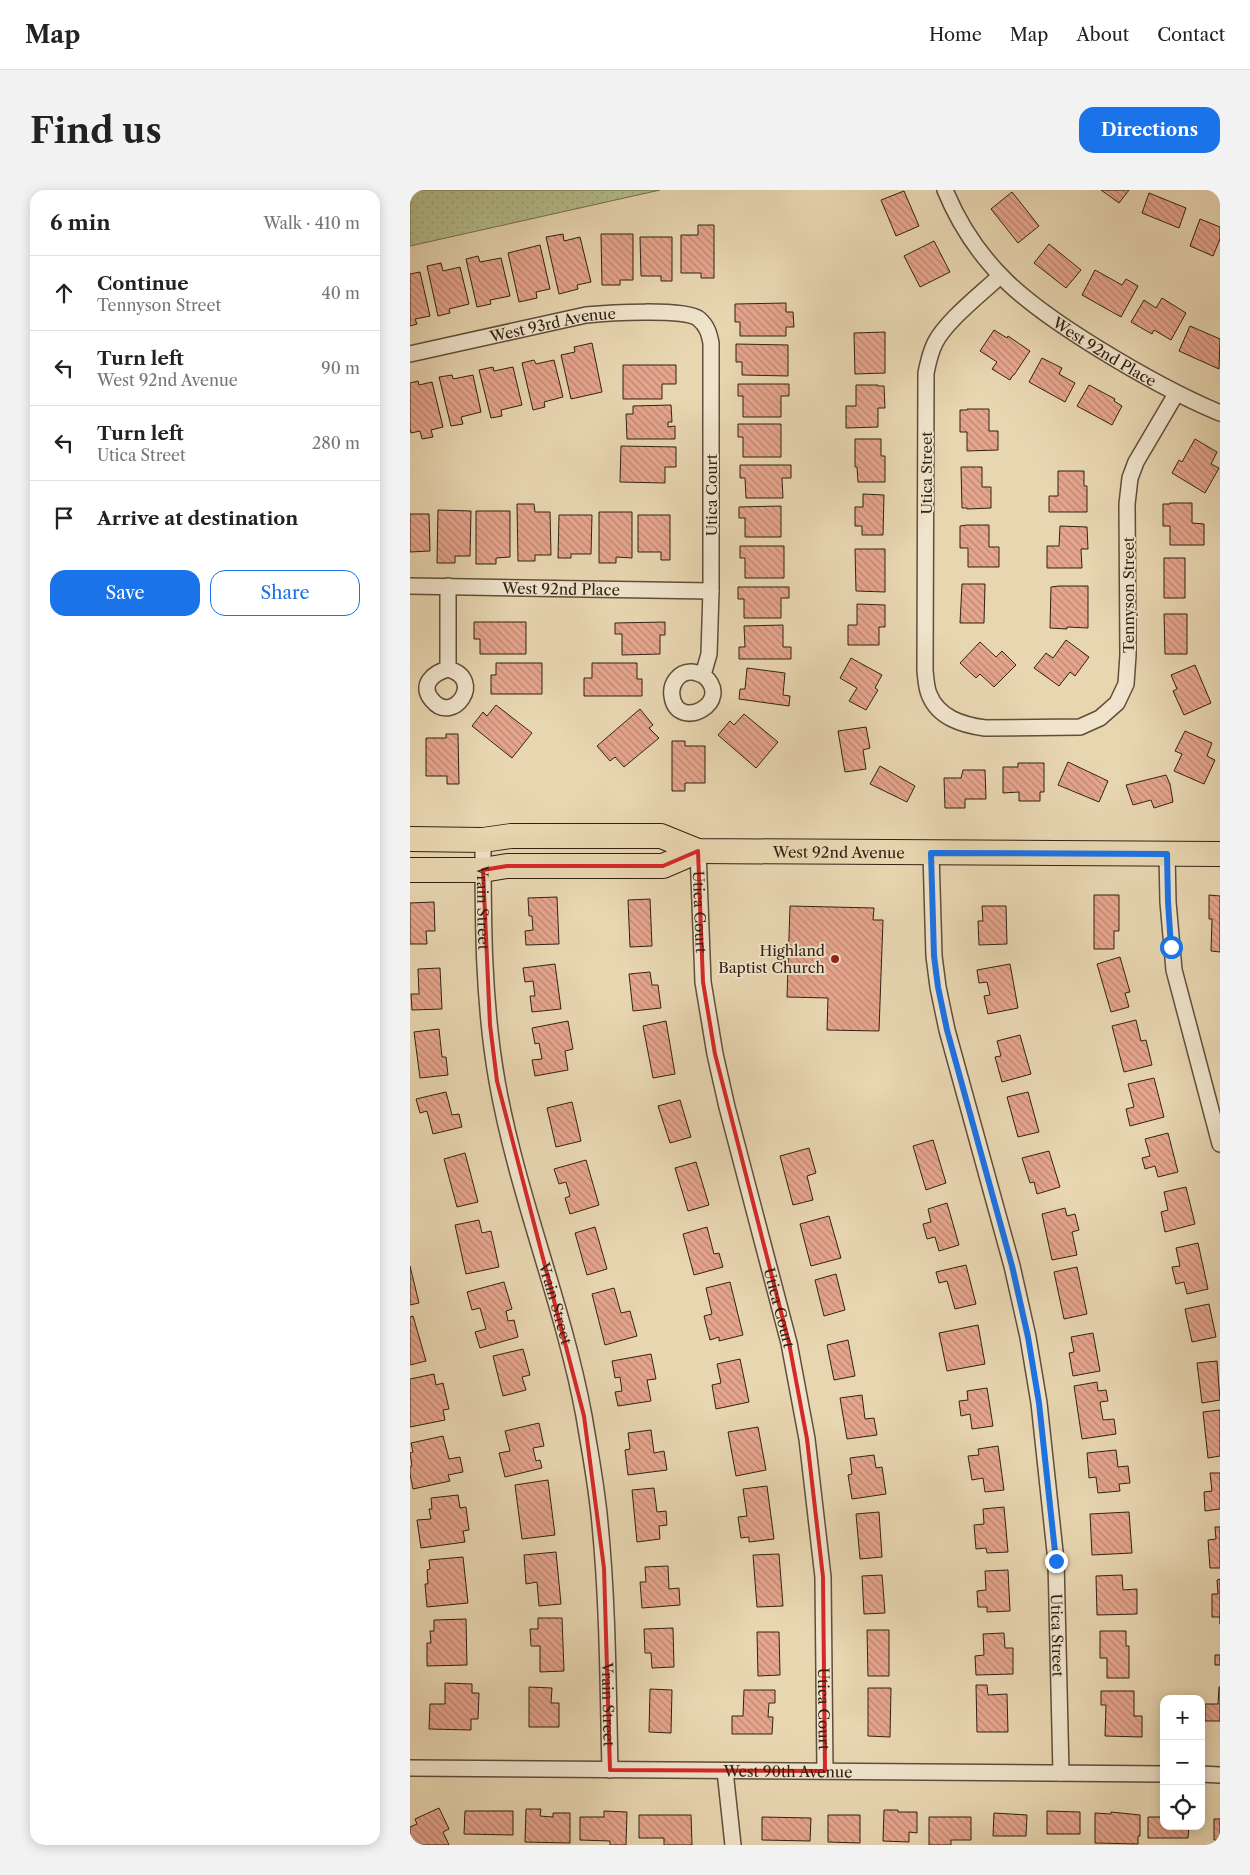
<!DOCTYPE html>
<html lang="en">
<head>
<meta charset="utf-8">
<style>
	body { margin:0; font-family:"Libre Caslon Text",serif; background:#f2f2f2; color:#222 }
	.controls { position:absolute; right:15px; bottom:15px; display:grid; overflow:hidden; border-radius:10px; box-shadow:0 2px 12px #0003 }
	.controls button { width:45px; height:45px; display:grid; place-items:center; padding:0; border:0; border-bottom:1px solid #e0e0e0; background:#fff; color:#222; font:25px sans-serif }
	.stop { position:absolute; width:15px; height:15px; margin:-11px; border:4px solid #1a73e8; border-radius:50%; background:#fff }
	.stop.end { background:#1a73e8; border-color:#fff; box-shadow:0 1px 5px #0008 }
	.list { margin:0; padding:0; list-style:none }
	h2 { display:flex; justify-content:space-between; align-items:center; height:65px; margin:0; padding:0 20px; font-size:21px }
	h2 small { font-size:16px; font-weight:400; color:#767676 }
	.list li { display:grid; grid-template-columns:32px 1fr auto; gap:15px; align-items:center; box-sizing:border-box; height:75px; padding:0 20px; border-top:1px solid #e0e0e0 }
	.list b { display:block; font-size:19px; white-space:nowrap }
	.list p { margin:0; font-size:16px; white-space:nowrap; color:#767676 }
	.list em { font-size:16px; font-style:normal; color:#767676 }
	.actions { display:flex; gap:10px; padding:15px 20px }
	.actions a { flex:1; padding:11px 0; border:1px solid #1a73e8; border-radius:15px; text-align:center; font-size:18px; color:#1a73e8 }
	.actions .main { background:#1a73e8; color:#fff }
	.icon { flex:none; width:28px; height:28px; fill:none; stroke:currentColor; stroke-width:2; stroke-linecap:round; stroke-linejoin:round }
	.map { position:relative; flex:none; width:810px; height:1655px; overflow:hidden; border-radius:15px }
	header { display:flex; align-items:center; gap:30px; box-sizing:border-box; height:70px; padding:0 25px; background:#fff; border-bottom:1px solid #e0e0e0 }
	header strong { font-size:24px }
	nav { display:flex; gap:28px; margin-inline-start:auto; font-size:18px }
	.intro { display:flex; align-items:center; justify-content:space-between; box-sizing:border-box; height:120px; padding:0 30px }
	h1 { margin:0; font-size:35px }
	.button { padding:12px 22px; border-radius:15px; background:#1a73e8; color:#fff; font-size:18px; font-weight:700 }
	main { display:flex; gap:30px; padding:0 30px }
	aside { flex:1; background:#fff; border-radius:15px; box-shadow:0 2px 12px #0003 }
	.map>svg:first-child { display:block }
</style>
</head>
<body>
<header>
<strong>Map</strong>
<nav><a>Home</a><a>Map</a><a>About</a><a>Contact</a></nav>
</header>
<div class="intro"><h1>Find us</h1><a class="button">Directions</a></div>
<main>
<aside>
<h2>6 min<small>Walk · 410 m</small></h2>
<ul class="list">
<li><svg class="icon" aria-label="ahead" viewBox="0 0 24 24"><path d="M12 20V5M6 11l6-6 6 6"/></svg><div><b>Continue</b><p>Tennyson Street</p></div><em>40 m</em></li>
<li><svg class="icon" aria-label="left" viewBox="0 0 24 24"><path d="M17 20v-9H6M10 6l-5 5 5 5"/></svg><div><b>Turn left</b><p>West 92nd Avenue</p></div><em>90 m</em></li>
<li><svg class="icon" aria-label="left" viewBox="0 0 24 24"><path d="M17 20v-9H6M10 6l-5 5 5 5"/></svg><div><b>Turn left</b><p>Utica Street</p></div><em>280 m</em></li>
<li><svg class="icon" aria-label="arrive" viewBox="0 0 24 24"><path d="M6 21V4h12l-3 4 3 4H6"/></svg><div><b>Arrive at destination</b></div></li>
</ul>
<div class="actions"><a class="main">Save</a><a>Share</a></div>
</aside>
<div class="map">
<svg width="810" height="1655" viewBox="0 0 810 1655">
	<defs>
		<pattern id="grass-dots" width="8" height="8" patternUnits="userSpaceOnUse" patternTransform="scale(1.25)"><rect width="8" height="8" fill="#b5be8c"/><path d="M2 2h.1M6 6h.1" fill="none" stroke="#9ca378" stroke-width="1.8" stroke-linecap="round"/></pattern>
		<pattern id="building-back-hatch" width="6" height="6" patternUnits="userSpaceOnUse" patternTransform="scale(1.25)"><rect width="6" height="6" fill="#e6a58d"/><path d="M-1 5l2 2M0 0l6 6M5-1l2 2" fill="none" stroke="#bb8672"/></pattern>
	</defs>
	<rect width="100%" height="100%" fill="#e8d6b1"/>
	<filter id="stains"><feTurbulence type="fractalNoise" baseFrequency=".004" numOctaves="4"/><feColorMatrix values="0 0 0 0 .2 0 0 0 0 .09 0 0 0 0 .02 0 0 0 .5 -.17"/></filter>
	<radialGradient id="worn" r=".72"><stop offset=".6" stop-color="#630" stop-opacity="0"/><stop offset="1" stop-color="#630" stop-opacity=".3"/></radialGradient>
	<!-- grass -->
	<path fill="url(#grass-dots)" stroke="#737050" d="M0,0H250L0,56Z"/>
	<!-- building -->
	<path fill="url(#building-back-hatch)" stroke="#312213" d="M691,0H719L709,13Z
		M494,1L509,36L486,46L471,10Z
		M602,2L629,36L608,53L581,19Z
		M739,3L776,18L769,38L732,23Z
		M790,29L810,37V49L803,66L780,56Z
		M288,35H304V88H291V83H271V45H288Z
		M153,44L154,51L170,47L181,92L167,95L168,99L149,104L136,47Z
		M191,44H223V90H210V95H192Z
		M230,47H262V91H251V86H231Z
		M524,51L540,82L510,97L494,66Z
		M639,54L671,80L656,98L624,73Z
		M130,55L140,99L126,102L127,108L109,112L98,63Z
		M68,66L70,72L91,68L100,106L80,110L81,114L67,117L56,69Z
		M31,73L33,81L50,77L59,114L39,119L40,123L28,126L17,76Z
		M685,80L712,95L716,89L728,96L711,127L672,105Z
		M10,82L20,126L5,129L7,134L0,136V84Z
		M752,108L776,123L761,150L744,140L742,144L721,132L734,110L746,118Z
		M376,113V122H383L384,137H376V146H330V132H325V114Z
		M780,136L810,149L809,179L769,161Z
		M584,140L597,148L598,146L620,161L604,185H603L600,190L582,179L587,172L570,161Z
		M475,142V183L445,184L444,143Z
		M182,153L192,202L161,209L151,165L165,162L164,157Z
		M326,154L378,155V186L332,185V172H326Z
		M632,168L652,178L649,184L665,193L655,212L619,192Z
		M124,170L126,174L144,170L153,207L134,212L135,217L123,220L112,173Z
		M213,175H266V194H252V209H213Z
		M83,177L84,181L103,177L112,215L91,220L92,226L81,228L69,180Z
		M42,185L43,189L63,185L71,222L51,227L53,234L41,236L29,187Z
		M8,191L9,195L22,192L33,237L21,240L23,247L12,249L10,241L1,243L0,239V193Z
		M328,194H379V206H371V227H333V206H328Z
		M446,195H468V196H474L475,218H468V237L436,238V216H446Z
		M679,195L705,209L704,211L712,216L702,235L667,216Z
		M261,215L262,232H258V237L265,236V249H217L216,224H223V216Z
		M557,219H579V241H588V260L557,261V242H550V220H557Z
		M328,234H371V267H333V247H328Z
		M445,249H471V266H475V292H448L447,277H445Z
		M785,249L807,262L801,274L809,278L795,303L762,283L769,270L772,272Z
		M211,256L266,257V277H255V293L210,292Z
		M330,275H381V288H372L373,308H336L335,288H330Z
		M551,277H572V297H581V318L557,319V318H552Z
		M648,281H674V296H677V322H639V306H648Z
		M453,304L474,305L473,345H452V336H445V317H453Z
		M760,313H782V333L794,334V355H760V336H753V314H760Z
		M107,314H124L125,322H140L141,365H125V371H108Z
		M371,316V347H335V328H329V317Z
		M28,320L61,321L60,366H45V373H27Z
		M66,321H100V367L86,368V374H66Z
		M189,322H222V368L206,367V373H189Z
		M0,324H19L20,361L0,362Z
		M149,325H182L181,364H161V368H148Z
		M228,325H260V370H251V362H228Z
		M557,335H579V357H589V377H558V358H550V336Z
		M650,336L677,337L678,359H671L672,378H637V356H649Z
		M330,356H374V388H335V368H330Z
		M445,359H475V402L446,401Z
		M754,368H775V408H754Z
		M552,394H575L574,433H550Z
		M649,396H678V438L657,437V439L640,438L641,397Z
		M328,397H379V408H371V428H334V409H328Z
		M447,414L475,415V437H469V455H438V435H447Z
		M754,424H777V464H755Z
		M64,432H116V464H70V449H64Z
		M255,432V445H250V464L212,465V444H205V433Z
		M373,435V457H381V469H329V457H335L334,436Z
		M656,450L679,467L665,486L660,482L649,496L624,478L636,463L643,468Z
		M570,452L586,467L592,461L606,475L584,497L570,484L566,488L550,473Z
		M441,468L472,485L465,498L468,500L456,520L439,511L447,498L430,488Z
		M86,473H132V504H81V485H86Z
		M182,473H227V489H232V506H174V488H182Z
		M785,475L801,513L774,525L763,501L767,499L761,485Z
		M337,478L375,483L373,505L380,506L379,516L329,509L330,499H335Z
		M86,515L122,543L102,568L62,536L73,522L77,526Z
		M230,519L243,535L239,538L249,548L214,577L205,567L200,571L187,556Z
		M334,524L368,552L346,578L308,545L320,531L324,535Z
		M456,537L460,558L453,560L456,579L435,582L428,541Z
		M775,541L802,553L797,566L805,570L794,594L764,581L772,564L765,561Z
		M36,544H48L49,594H37V586H16V548H36Z
		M262,551H275V556H295V593H275V601H262Z
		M658,572L698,591L689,612L648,595Z
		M608,573H634V602H630V611H609V602L593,603V577H608Z
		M470,576L505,596L497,612L460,594Z
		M553,580H575L576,609H555V618H535L534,588H551Z
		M756,585L760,594L763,612L744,618L741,610L723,615L716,595Z
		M684,705H709V741H704V759H684Z
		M799,705L810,706V762L801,761L802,729H799Z
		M147,707L149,754L116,755L115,741L123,740L122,726H119L118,708Z
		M240,709L242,756L220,757L218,710Z
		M24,712L25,741H16L17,754H0V713Z
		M380,716L464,718L463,730H473L469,841L417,840L418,808L377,807Z
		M572,716H596L597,754L569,755L568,731H573Z
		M710,767L720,802L715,803L719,817L701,822L687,774Z
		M145,774L151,819L122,822L120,806H125L123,791L115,792L113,778Z
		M600,774L608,818L578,824L574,806L580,805L577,792L569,793L567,780Z
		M30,778L32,819L2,820L1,804H9L8,779Z
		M240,782L242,795H248L251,818L223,821L219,784Z
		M726,830L731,851L736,850L742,875L714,882L702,836Z
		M158,831L163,859L155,861L158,880L125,886L122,870L132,869L129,853L125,854L122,838Z
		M256,831L265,884L243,888L233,836Z
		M29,839L32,867H36L38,885L10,888L4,842Z
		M610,845L621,884L592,892L585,867L591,866L587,851Z
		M744,888L754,927L720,936L716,919L724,917L718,894Z
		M36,902L42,925L49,924L52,937L23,944L17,921L10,923L6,909Z
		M618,902L629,942L608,947L597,907Z
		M270,910L281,947L260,953L248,916Z
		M162,912L171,951L146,957L137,918Z
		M758,943L768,982L748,987L745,976L735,979L732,968L740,966L735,949Z
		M523,950L536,993L516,1000L503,956Z
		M399,958L406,983L397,986L403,1010L383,1015L370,966Z
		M639,961L650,997L627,1004L624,992L620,993L612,968Z
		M55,963L68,1012L47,1017L34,969Z
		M176,970L189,1015L160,1024L155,1008L160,1006L156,992L149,994L144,979Z
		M286,972L299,1015L278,1021L265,978Z
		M776,997L785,1034L755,1042L751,1022L758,1020L754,1002Z
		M537,1013L549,1055L529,1061L525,1047L517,1049L513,1034L521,1032L518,1019Z
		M655,1018L657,1026L665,1024L669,1040L662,1042L667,1065L642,1070L632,1024Z
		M419,1026L431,1068L401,1076L390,1034Z
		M69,1030L72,1043L81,1041L89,1077L56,1084L45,1035Z
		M185,1037L197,1079L177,1085L165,1043Z
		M297,1037L304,1064L309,1063L313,1077L284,1085L273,1044Z
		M788,1053L798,1099L777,1104L774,1092L766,1094L762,1077L770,1076L766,1058Z
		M556,1075L566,1114L545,1119L537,1091L529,1093L526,1082Z
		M0,1076L9,1113L0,1115Z
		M667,1077L677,1124L654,1129L644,1082Z
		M426,1084L435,1120L414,1126L405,1090Z
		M94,1092L102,1119L96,1121L98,1131L104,1130L108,1147L70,1158L65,1142L76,1139L70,1118L62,1120L57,1102Z
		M320,1092L333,1145L309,1151V1147L300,1150L294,1126L302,1124L296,1098Z
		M204,1098L211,1123L220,1121L227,1146L195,1155L182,1104Z
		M799,1114L806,1147L782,1152L775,1119Z
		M3,1126L16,1171L0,1175V1127Z
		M568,1135L575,1174L537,1181L529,1143Z
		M683,1143L690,1181L663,1186L659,1163L664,1162L661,1147Z
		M438,1150L445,1186L424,1190L417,1155Z
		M113,1159L120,1185L112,1187L116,1200L93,1206L83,1166Z
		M241,1164L246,1189L237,1190L241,1211L208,1216L205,1202L212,1201L210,1187L205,1188L202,1171Z
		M330,1169L339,1212L306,1219L302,1195L311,1193L307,1174Z
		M807,1171L810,1210L792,1213L787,1173Z
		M24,1184L26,1195L33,1193L39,1219L33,1220L35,1230L0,1237V1189Z
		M687,1192L688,1201L696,1200L698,1211L690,1212L693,1230L704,1229L706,1244L672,1249L664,1196Z
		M577,1198L583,1236L562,1239L560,1224L551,1226L549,1211L558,1210L557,1201Z
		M452,1205L455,1229L464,1228L467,1245L437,1249L430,1208Z
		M810,1220V1266L798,1268L793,1222Z
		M129,1233L134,1256L123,1258L126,1271L130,1270L132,1278L95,1287L89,1263L100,1261L95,1241Z
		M348,1237L356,1280L326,1286L318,1242Z
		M241,1240L244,1263L254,1261L257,1280L218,1285L215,1260L220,1259L218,1243Z
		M33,1246L39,1269L50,1267L53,1282L38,1285L40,1291L3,1299L0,1284V1277L2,1276L0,1263L3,1262L1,1253Z
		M588,1256L594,1300L575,1302L573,1288L562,1290L558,1266L569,1265L568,1259Z
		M706,1260L708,1277L718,1276L720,1293L709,1294L710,1301L688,1303L686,1287L679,1288L677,1263Z
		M464,1265L466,1278L472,1277L476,1304L442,1309L438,1285L442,1284L440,1268Z
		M800,1283H810V1319L795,1321L794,1302L802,1301Z
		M138,1290L145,1345L112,1349L105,1295Z
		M357,1296L364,1349L339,1352V1347L331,1348L328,1327L337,1326L333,1299Z
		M244,1298L247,1322L256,1321L257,1335L249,1336L250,1349L227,1352L222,1300Z
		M48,1305L50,1318L56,1317L59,1340L53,1341L55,1352L11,1358L7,1330L21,1329L19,1319H22L21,1308Z
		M594,1317L598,1362L577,1363L576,1358L566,1359L564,1335L574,1334L573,1319Z
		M469,1322L472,1367L450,1369L446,1324Z
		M719,1322L722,1363L682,1365L680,1324Z
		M805,1337H810V1378H800L798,1350L806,1349Z
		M146,1362L151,1414L129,1416L127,1392L116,1394L114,1365Z
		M369,1364L373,1416L347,1417L343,1365Z
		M53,1367L58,1413L17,1417L15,1394H18L17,1380L20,1379L19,1370Z
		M258,1376L259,1399L269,1398L270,1415L232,1418L230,1392H236L235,1377Z
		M598,1380L600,1421L577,1422V1417H568L567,1401L576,1400L575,1381Z
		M472,1385L475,1423L454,1424L452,1386Z
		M712,1385L713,1400L727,1399V1424L687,1425L686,1386Z
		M810,1389V1434V1427H802V1404H808L807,1390Z
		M128,1428H152L154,1481L130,1482V1456H121L120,1439H128Z
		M56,1429L57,1475L17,1476V1453H21L20,1441H24V1430Z
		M263,1438L264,1477L242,1478L241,1463H235L234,1439Z
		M457,1440H479V1486H458Z
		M690,1441H716V1456H719V1488H697V1468H690Z
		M347,1442H369L370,1485L348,1486Z
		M594,1443L595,1458H603V1484L566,1485L565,1466L574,1465L573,1444Z
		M805,1465H810V1475H805Z
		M35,1493L62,1494V1503H69L68,1529H61V1540L19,1539L20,1514H35Z
		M566,1495H577L578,1505L597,1504L598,1542H567Z
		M119,1497L142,1498L141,1513H149V1537H119Z
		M809,1497H810V1531H795V1514H808Z
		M458,1498H481L480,1547L458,1546Z
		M240,1499L262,1500L261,1543L239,1542Z
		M334,1500H365V1513H359L358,1527H363L362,1544H322V1526H333Z
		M691,1501H724V1526H732V1547L695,1546L696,1515H691Z
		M29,1618L39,1639L33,1642L39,1655H0V1637L7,1634L5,1629Z
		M116,1619H131L130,1626L143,1627V1623H160V1653L115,1652Z
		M474,1620H488V1622H507V1643L499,1642V1652L473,1651Z
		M55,1621H103V1645L54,1644Z
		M194,1621L217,1622L216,1655H200V1651L170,1650V1627H194Z
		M637,1621L670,1622V1644H637Z
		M701,1622L730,1625V1646H728V1654L685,1653V1623L701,1624Z
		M584,1623L617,1625L616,1646H583Z
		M229,1625H281L282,1655H254V1648H229Z
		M418,1625H450V1653L418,1652Z
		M352,1627L401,1628L400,1651L352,1650Z
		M519,1627H561V1650H541V1655H519Z
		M738,1627H754V1636H779L778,1648H738Z
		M804,1629H810V1655H807V1650H804Z"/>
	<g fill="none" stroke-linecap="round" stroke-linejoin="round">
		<!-- minor casing -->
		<g stroke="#5f4f3a" stroke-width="18">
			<g id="minor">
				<path id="s1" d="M535,0C567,78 619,116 689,159C728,183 767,205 810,223"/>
				<path d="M590,86C571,104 536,131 525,153C520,163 518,173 516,183L515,481C516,488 516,497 519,504C528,528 553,535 575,538L670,537L690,528L707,513L716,494L718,465L717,314L720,288L726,272L766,204"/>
				<path id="s2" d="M0,164L176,125C196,123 275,118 289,129C297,136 299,143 301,153V401L299,464L293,485C289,484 285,482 282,482C269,481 260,494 262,506C267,543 326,512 293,485"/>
				<path id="s3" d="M0,396L301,401"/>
				<path d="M38,479C23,483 9,495 22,510C43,536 76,489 38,479V396"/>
				<path id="s4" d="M73,650C73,730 73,812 87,891C107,1005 153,1113 174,1226C180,1262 187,1298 190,1334C198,1416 198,1498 200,1580"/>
				<path id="s5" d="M288,661L293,792L305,864L317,917L379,1153L397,1249L413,1387L415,1581"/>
				<path id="s6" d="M521,663L524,766L528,797L537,840L602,1076L618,1147L629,1213L646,1371L651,1583"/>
				<path d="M757,664L758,712L764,780L810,954"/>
				<path id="s7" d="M0,1578L754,1584"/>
				<path d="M315,1581L323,1655"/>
				<path d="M791,1584L810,1585"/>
			</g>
		</g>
		<!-- primary casing -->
		<g stroke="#312213" stroke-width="26">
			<g id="primary">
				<path id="s8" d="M0,649L73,650L101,646H251L288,661L810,664"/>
				<path d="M0,680H73L97,676H253L288,661"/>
			</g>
		</g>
		<!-- minor -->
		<use href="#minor" stroke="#f0e4cc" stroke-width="15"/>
		<!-- primary -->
		<use href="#primary" stroke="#e8d6b1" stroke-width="24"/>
	</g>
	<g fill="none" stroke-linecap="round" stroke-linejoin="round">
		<!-- route -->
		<path stroke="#1a73e8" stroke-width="6" d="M646,1371L629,1213L618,1147L602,1076L537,840L528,797L524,766L521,663L757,664L758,712L761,757"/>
	</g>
	<!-- marked area -->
	<path fill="none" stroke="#d62828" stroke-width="4" stroke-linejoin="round" d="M288,661L293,792L305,864L379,1153L397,1249L413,1387L415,1581L200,1580L194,1378L174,1226L87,891L80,835L73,680L97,676H253Z"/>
	<!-- markers -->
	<circle fill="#8f2418" stroke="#f0e4cc" stroke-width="2" cx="425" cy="769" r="5"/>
	<g text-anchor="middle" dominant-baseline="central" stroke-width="4" stroke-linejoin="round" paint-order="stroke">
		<!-- street labels -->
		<g font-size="15" fill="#312213" stroke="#f0e4cc">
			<text stroke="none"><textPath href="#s2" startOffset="146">West 93rd Avenue</textPath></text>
			<text stroke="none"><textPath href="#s1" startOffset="232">West 92nd Place</textPath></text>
			<text transform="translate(516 283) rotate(-90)">Utica Street</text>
			<text transform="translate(301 305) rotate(-90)">Utica Court</text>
			<text stroke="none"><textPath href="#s3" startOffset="151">West 92nd Place</textPath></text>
			<text transform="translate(718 405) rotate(-90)">Tennyson Street</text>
			<text stroke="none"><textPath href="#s8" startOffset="432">West 92nd Avenue</textPath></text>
			<text stroke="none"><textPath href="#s4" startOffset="68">Vrain Street</textPath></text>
			<text stroke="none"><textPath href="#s5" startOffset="61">Utica Court</textPath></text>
			<text stroke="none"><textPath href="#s4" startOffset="472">Vrain Street</textPath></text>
			<text stroke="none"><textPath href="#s5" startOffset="466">Utica Court</textPath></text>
			<text stroke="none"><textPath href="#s6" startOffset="796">Utica Street</textPath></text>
			<text stroke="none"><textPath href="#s4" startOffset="878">Vrain Street</textPath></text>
			<text stroke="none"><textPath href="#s5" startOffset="871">Utica Court</textPath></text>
			<text stroke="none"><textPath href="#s7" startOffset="378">West 90th Avenue</textPath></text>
		</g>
		<!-- poi labels -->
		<g font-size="15" fill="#312213" stroke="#f0e4cc" text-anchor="end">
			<text x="415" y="760">Highland<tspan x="415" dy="17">Baptist Church</tspan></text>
		</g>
	</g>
	<rect width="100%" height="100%" filter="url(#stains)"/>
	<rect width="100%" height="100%" fill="url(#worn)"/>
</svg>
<div class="controls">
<button>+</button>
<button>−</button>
<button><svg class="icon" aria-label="locate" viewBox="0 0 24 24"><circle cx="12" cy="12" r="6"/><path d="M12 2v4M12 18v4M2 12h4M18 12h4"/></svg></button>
</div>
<div class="stop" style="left:761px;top:757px"></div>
<div class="stop end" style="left:646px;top:1371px"></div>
</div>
</main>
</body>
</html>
